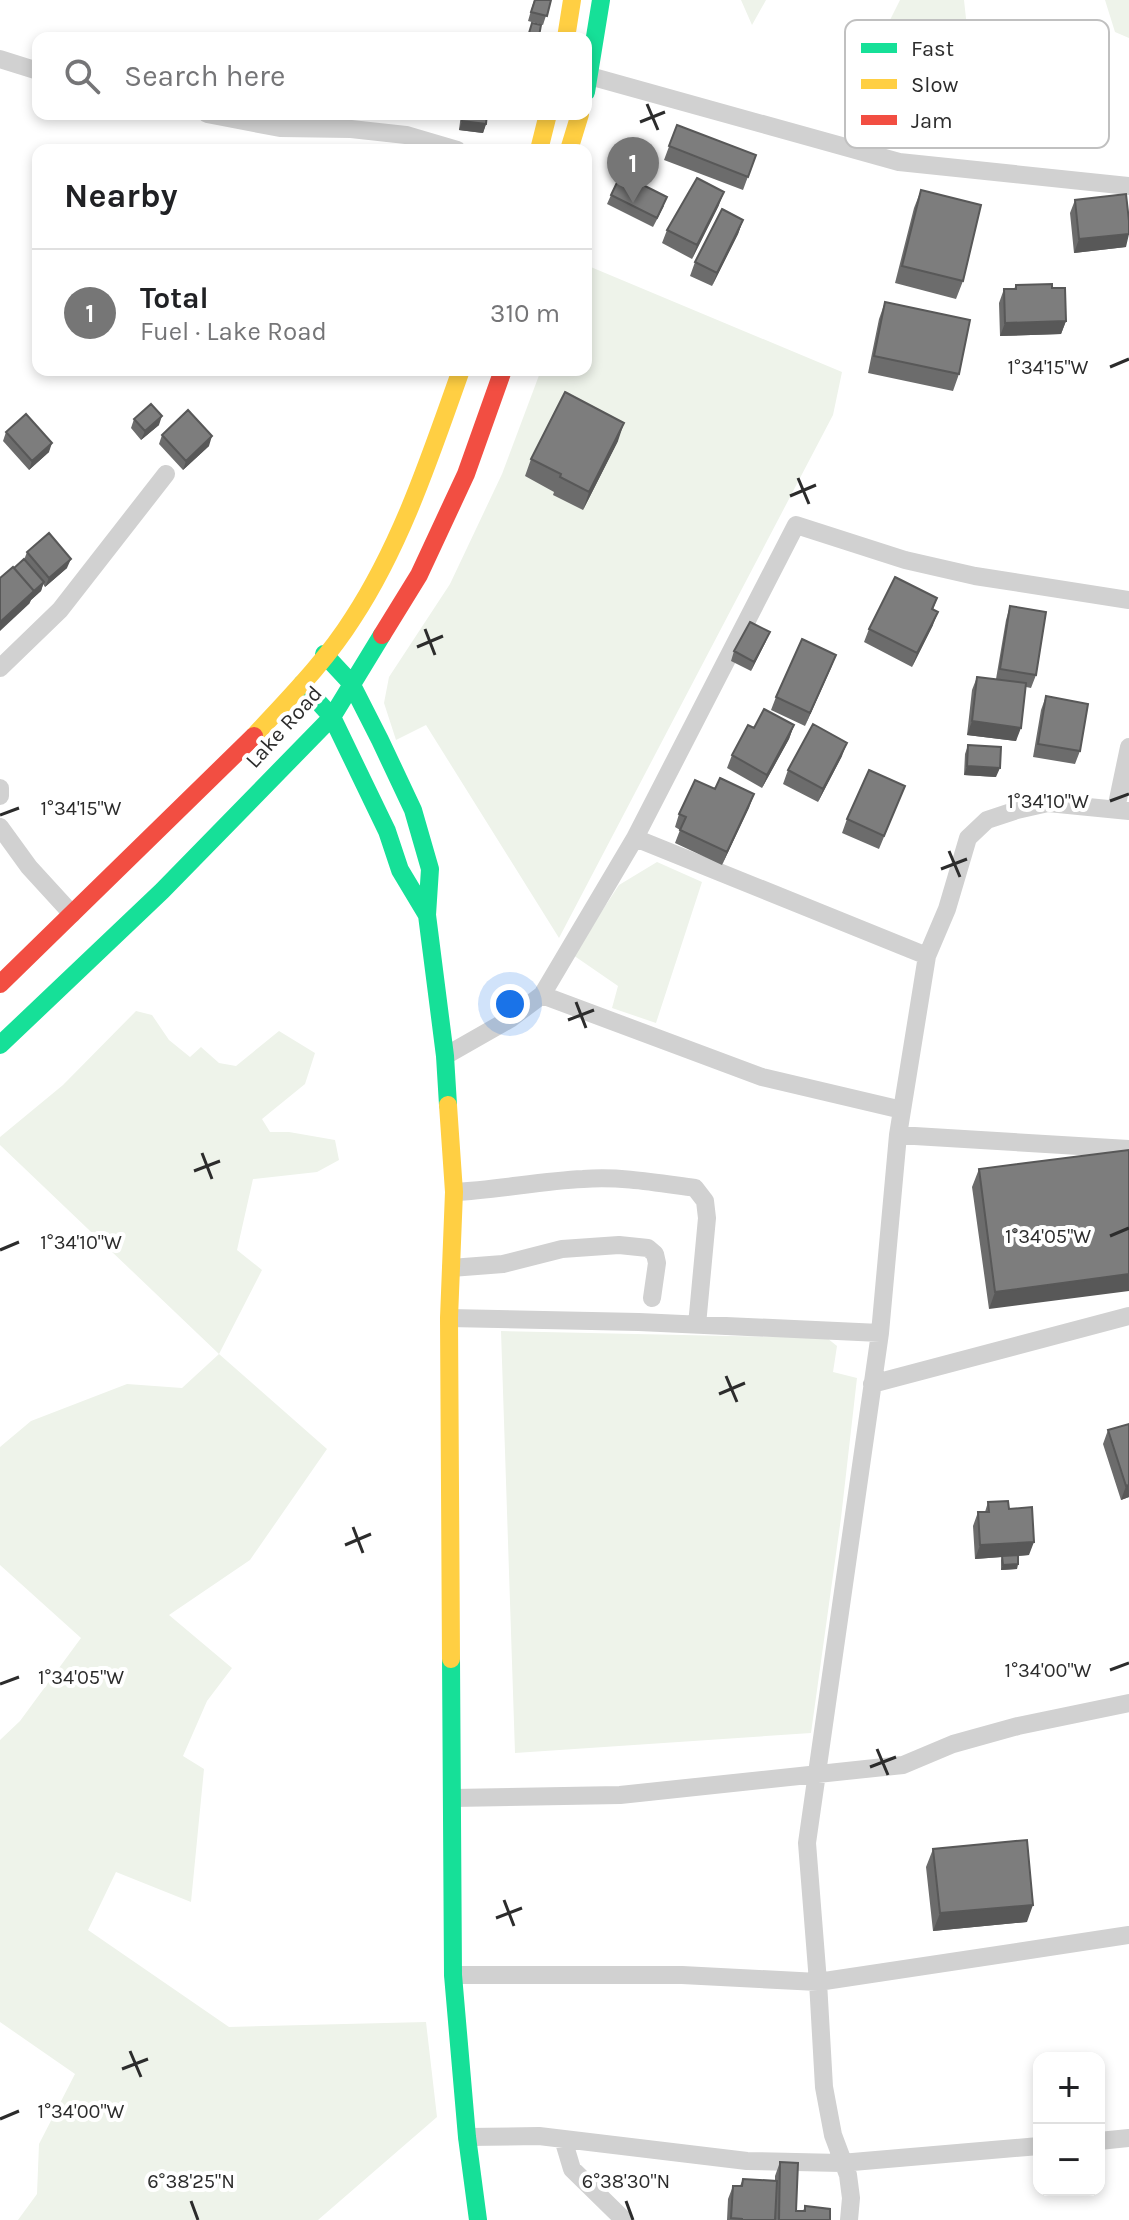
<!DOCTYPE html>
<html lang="en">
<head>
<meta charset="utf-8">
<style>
	body { margin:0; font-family:Karla,sans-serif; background:#f6f6f6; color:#202124 }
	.controls { position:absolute; right:24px; bottom:24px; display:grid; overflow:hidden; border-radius:16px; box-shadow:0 4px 12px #0003 }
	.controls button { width:72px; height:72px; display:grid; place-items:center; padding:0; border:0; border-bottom:2px solid #e0e0e0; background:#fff; color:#202124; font:40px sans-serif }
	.you { position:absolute; left:510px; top:1004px; width:28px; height:28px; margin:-20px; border:6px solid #fff; border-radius:50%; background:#1a73e8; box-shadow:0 0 0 12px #1a73e833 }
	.badge { display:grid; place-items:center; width:52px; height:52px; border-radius:50%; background:#767676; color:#fff; font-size:26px; font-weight:700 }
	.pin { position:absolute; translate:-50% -66px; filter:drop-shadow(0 2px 4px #0008) }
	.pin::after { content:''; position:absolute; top:42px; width:28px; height:24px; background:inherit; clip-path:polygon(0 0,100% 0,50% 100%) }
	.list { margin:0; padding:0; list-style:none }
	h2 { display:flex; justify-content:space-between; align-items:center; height:104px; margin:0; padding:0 32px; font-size:34px }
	h2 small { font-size:26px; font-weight:400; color:#757577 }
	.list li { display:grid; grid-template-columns:52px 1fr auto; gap:24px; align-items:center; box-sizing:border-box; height:128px; padding:0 32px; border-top:2px solid #e0e0e0 }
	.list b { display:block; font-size:30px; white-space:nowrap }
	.list p { margin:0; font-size:26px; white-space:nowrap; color:#757577 }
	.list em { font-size:26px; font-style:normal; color:#757577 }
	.icon { flex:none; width:44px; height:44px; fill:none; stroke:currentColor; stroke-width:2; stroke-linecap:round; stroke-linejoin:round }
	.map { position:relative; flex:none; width:1129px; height:2220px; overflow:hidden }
	.search { position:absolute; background:#fff; box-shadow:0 4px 12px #0003; left:32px; top:32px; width:560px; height:88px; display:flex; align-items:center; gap:20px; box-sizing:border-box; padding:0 28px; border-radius:16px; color:#757577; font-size:30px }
	.panel { position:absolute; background:#fff; box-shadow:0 4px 12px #0003; left:32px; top:144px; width:560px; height:232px; border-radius:16px }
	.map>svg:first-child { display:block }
</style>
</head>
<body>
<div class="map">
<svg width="1129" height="2220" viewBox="0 0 1129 2220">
	<rect width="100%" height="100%" fill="#fff"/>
	<!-- green -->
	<path fill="#eef3ea" d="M741,0H766L752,25Z
		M900,0H964L969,46L994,75L920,67L902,136L879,134L892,76L887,26Z
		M1105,0H1129V38L1115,32Z
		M586,265L842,372L833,415L559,938L426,725L396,740L384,703L389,677L450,584L502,474L541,370H586Z
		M657,862L702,882L656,1023L612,1008L618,986L573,955L619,885Z
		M136,1011L152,1015L169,1040L190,1057L201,1047L219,1063L236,1066L279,1031L315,1053L305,1084L262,1119L270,1132H289L335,1140L339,1160L317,1172L253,1179L237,1250L262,1270L219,1354L327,1449L250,1560L169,1615L232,1668L207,1701L183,1756L204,1769L191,1902L116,1872L88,1930L229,2027L426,2022L437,2117L318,2220H18L37,2194L39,2144L75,2074L0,2022V1740L20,1721L81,1638L0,1565V1447L31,1421L127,1384L182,1388L219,1354L0,1145V1137L63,1085Z
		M501,1331L827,1338L837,1346L833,1372L857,1378L841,1518L811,1733L515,1753Z"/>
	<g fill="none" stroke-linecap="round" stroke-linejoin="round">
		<!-- street -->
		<path stroke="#d1d1d1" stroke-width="18" d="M0,59L38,71
			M586,75L899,162L1129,186
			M207,114L280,128L351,129L406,135L457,150
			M0,668L60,610L166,474
			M0,788V796
			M1116,809L1129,747
			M0,827L29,867L72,914
			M635,838L927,956
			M542,995L762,1077L902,1110
			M445,1056L510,1019L542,995L635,838L796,525L905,560L975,576L1129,600
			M898,1135L1129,1149
			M454,1192C497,1190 540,1181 583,1179C621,1176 658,1183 695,1188L705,1201L707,1218L697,1325
			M451,1268L503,1264L562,1249L619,1245L648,1248L655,1254L657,1263L652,1298
			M449,1318L639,1322L880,1333
			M872,1384L1129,1316
			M453,1798L620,1795L903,1765L953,1744L1018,1726L1129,1703
			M453,1975H682L818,1982L1129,1935
			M467,2137L539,2136L747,2161L841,2163L1039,2146
			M563,2139L572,2169L624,2220
			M1099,2141L1129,2138
			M849,2220L851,2198L848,2175L833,2135L824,2087L818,1982L807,1843L880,1333L898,1135L927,956L947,909L968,838L987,820L1017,810L1048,803L1129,811"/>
		<!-- fast -->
		<path stroke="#16e098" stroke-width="18" d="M586,92L601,0
			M324,654L351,683L380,740L413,810L430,869L427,915L445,1056L448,1105
			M302,684L332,717L387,831L400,870L427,915
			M0,1045L162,891L332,717L382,635
			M451,1659L453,1975L467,2137L478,2220"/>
		<!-- slow -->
		<path stroke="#ffcf43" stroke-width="18" d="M566,38L572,0
			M539,150L548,114
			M569,150L580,114
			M254,736C288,699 326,661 353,618C402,543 431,454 461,370
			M448,1105L454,1192L449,1318L451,1659"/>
		<!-- jam -->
		<path stroke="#f24e42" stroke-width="18" d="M382,635L419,575L466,474L503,370
			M0,984L254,736"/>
	</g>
	<!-- wall -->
	<path fill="#6c6c6c" d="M534,0H551L543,25L528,21Z
		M532,23L541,25L538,38H528Z
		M461,114H487L486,124L483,133L459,130Z
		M677,125L756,155L743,190L664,160Z
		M921,190L963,281L956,299L895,283L914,208Z
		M611,195L664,206L653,227L607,204Z
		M1075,200L1126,247L1074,253L1070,213Z
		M719,205L692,259L662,243L667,230Z
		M743,220L738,234L712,286L690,276L695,262Z
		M1016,285L1052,288L1066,321L1061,334L1000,336L999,303L1004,289H1014Z
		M885,302L959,374L953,391L868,373L879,319Z
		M134,419L159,425L141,440L131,428Z
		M6,432L49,452L29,470L3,441Z
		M162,435L209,446L183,470L159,444Z
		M618,441L583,510L553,495L554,492L525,476L531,459Z
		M27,552L67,568L45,587L43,584L41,591L31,600L29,604L14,568L24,560Z
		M937,598L933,610V625L912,667L864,642L869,629Z
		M1010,606L1036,675L1031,688L1026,687L1016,741L967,735L972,690L977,677L996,679L1006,620Z
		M766,641L751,671L731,661L734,651Z
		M836,655L805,726L771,710L776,697Z
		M1046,696L1080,751L1075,764L1033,757L1041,710Z
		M794,725L789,739L762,788L727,768L732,755L754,728Z
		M968,745L996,777L964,775L965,754Z
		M842,756L818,802L783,784L788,770Z
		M905,786L879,849L842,833L847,819Z
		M715,789L754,794L722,865L675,843L680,830L675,827L679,814Z
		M1129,1150L989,1309L972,1187L979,1169Z
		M1129,1424V1497L1121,1500L1103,1444L1108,1430Z
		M988,1502L1009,1509L1029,1555L1018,1556L1017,1569L1001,1570V1560L1002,1557L975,1559L973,1526L978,1512H985Z
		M933,1849L1027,1922L933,1931L926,1867Z
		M780,2162L796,2211H803L805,2206L830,2220H727L728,2199L733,2186H740L743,2179L775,2181V2176Z"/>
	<!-- shaded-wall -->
	<path fill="#585858" d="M462,121L486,124L483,133L459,130Z
		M724,192L719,205L692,259L697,245Z
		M743,220L738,234L712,286L717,273Z
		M1129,234L1126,247L1074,253L1079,239Z
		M1066,321L1061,334L1000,336L1005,323Z
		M162,416L159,425L141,440L145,431Z
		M624,423L618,441L583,510L589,492Z
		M212,436L209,446L183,470L186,461Z
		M52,443L49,452L29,470L32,461Z
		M71,559L67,568L45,587L49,578Z
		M44,582L41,591L31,600L29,604L0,631V622Z
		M938,612L933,625L912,667L917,653Z
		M770,632L766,641L751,671L754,662Z
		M836,655L831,668L805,726L810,713Z
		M972,721L1021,728L1016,741L967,735Z
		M794,725L789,739L762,788L767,775Z
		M847,743L842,756L818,802L823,789Z
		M967,766L1000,768L996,777L964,775Z
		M754,794L749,808L722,865L727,852Z
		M1129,1274V1291L989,1309L995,1292Z
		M1129,1485V1497L1121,1500L1126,1486Z
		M1034,1542L1029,1555L975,1559L980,1545Z
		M1018,1564L1017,1569L1001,1570L1003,1565Z
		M1033,1905L1027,1922L933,1931L940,1913Z"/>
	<!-- building -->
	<path fill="#7d7d7d" stroke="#585858" stroke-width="2" d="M535,0H551L547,16L531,12Z
		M532,23L541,25L539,36L529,33Z
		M463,114H487L486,124L462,121Z
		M677,125L756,155L748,177L669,146Z
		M621,174L667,197L657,218L611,195Z
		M697,178L724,192L697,245L667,230Z
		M921,190L981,205L963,281L902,266Z
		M1126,194L1129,221V234L1079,239L1075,200Z
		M722,209L743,220L717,273L695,262Z
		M1052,284V288H1065L1066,321L1005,323L1004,289H1016V285Z
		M885,302L970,320L959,374L874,356Z
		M565,392L624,423L589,492L560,477L561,474L531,459Z
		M151,404L162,416L145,431L134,419Z
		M188,410L212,436L186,461L162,435Z
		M26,414L52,443L32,461L6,432Z
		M49,533L71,559L49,578L27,552Z
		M24,559L44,582L33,592L34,591L14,568Z
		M13,567L34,591L0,622V578Z
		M895,577L937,598L932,609L938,612L917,653L869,629Z
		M1010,606L1046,612L1036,675L1000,669Z
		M750,622L770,632L754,662L734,651Z
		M802,639L836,655L810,713L776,697Z
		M977,677L1026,683L1021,728L972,721Z
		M1046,696L1088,704L1080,751L1038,744Z
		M764,709L794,725L767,775L732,755L748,725L754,728Z
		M813,724L847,743L823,789L788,770Z
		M968,745L1001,747L1000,768L967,766Z
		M869,770L905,786L884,836L847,819Z
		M720,778L754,794L727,852L680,830L686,817L679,814L695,780L715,789Z
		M1129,1150V1274L995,1292L979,1169Z
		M1129,1424V1485L1126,1486L1108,1430Z
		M1008,1501L1009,1509L1032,1507L1034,1542L980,1545L978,1512H989L988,1502Z
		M1018,1555V1564L1003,1565L1002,1556Z
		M1027,1840L1033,1905L940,1913L933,1849Z
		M780,2162L798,2163L796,2211H805V2206L830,2209V2220H779Z
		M743,2179L777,2181L775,2220H742V2219L731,2218L733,2186H742Z"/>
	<!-- ticks -->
	<path fill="none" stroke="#2c2c2c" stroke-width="3" d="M647,104L658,130M640,122L665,112M1110,367L1129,359M798,478L809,504M790,496L816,485M425,629L435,655M417,647L443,636M1110,801L1129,794M0,815L19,808M949,851L960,877M941,869L967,859M576,1002L586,1028M568,1020L594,1010M202,1153L212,1179M194,1171L220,1161M1110,1236L1129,1228M0,1250L19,1242M726,1376L737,1402M719,1394L745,1383M353,1527L363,1553M345,1545L371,1534M1110,1670L1129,1663M0,1684L19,1677M877,1749L888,1775M870,1767L896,1757M504,1900L514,1926M496,1918L522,1908M130,2051L141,2077M122,2069L148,2059M0,2119L19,2111M191,2201L198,2220M626,2201L633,2220"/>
	<g text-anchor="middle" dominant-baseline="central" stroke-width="8" stroke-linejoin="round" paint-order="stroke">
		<!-- street labels -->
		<g font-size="22" fill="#2c2c2c" stroke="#fff">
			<text transform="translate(284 727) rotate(-48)">Lake Road</text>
		</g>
	</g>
	<!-- legend -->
	<rect x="845" y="20" width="264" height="128" rx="12" fill="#fff" stroke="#c0c0c0" stroke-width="2"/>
	<rect x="861" y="43" width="36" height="10" fill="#16e098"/>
	<rect x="861" y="79" width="36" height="10" fill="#ffcf43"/>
	<rect x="861" y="115" width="36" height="10" fill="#f24e42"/>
	<g font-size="22" fill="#2c2c2c">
		<text x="911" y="56">Fast</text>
		<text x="911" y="92">Slow</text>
		<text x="911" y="128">Jam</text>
	</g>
	<g font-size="20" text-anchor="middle" fill="#2c2c2c" stroke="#fff" stroke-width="8" stroke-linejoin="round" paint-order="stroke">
		<text x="1048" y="374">1°34'15"W</text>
		<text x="1048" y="808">1°34'10"W</text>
		<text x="81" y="815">1°34'15"W</text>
		<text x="1048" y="1243">1°34'05"W</text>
		<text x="81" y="1249">1°34'10"W</text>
		<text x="1048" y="1677">1°34'00"W</text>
		<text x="81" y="1684">1°34'05"W</text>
		<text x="81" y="2118">1°34'00"W</text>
		<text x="191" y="2188">6°38'25"N</text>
		<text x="626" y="2188">6°38'30"N</text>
	</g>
</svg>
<div class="controls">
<button>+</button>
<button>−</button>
</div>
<div class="you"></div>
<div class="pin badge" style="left:633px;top:203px">1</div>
<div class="search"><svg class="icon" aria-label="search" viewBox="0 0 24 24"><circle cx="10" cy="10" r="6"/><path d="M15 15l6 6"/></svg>Search here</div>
<section class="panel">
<h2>Nearby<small></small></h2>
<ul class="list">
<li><span class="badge">1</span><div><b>Total</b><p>Fuel · Lake Road</p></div><em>310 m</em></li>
</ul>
</section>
</div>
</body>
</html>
